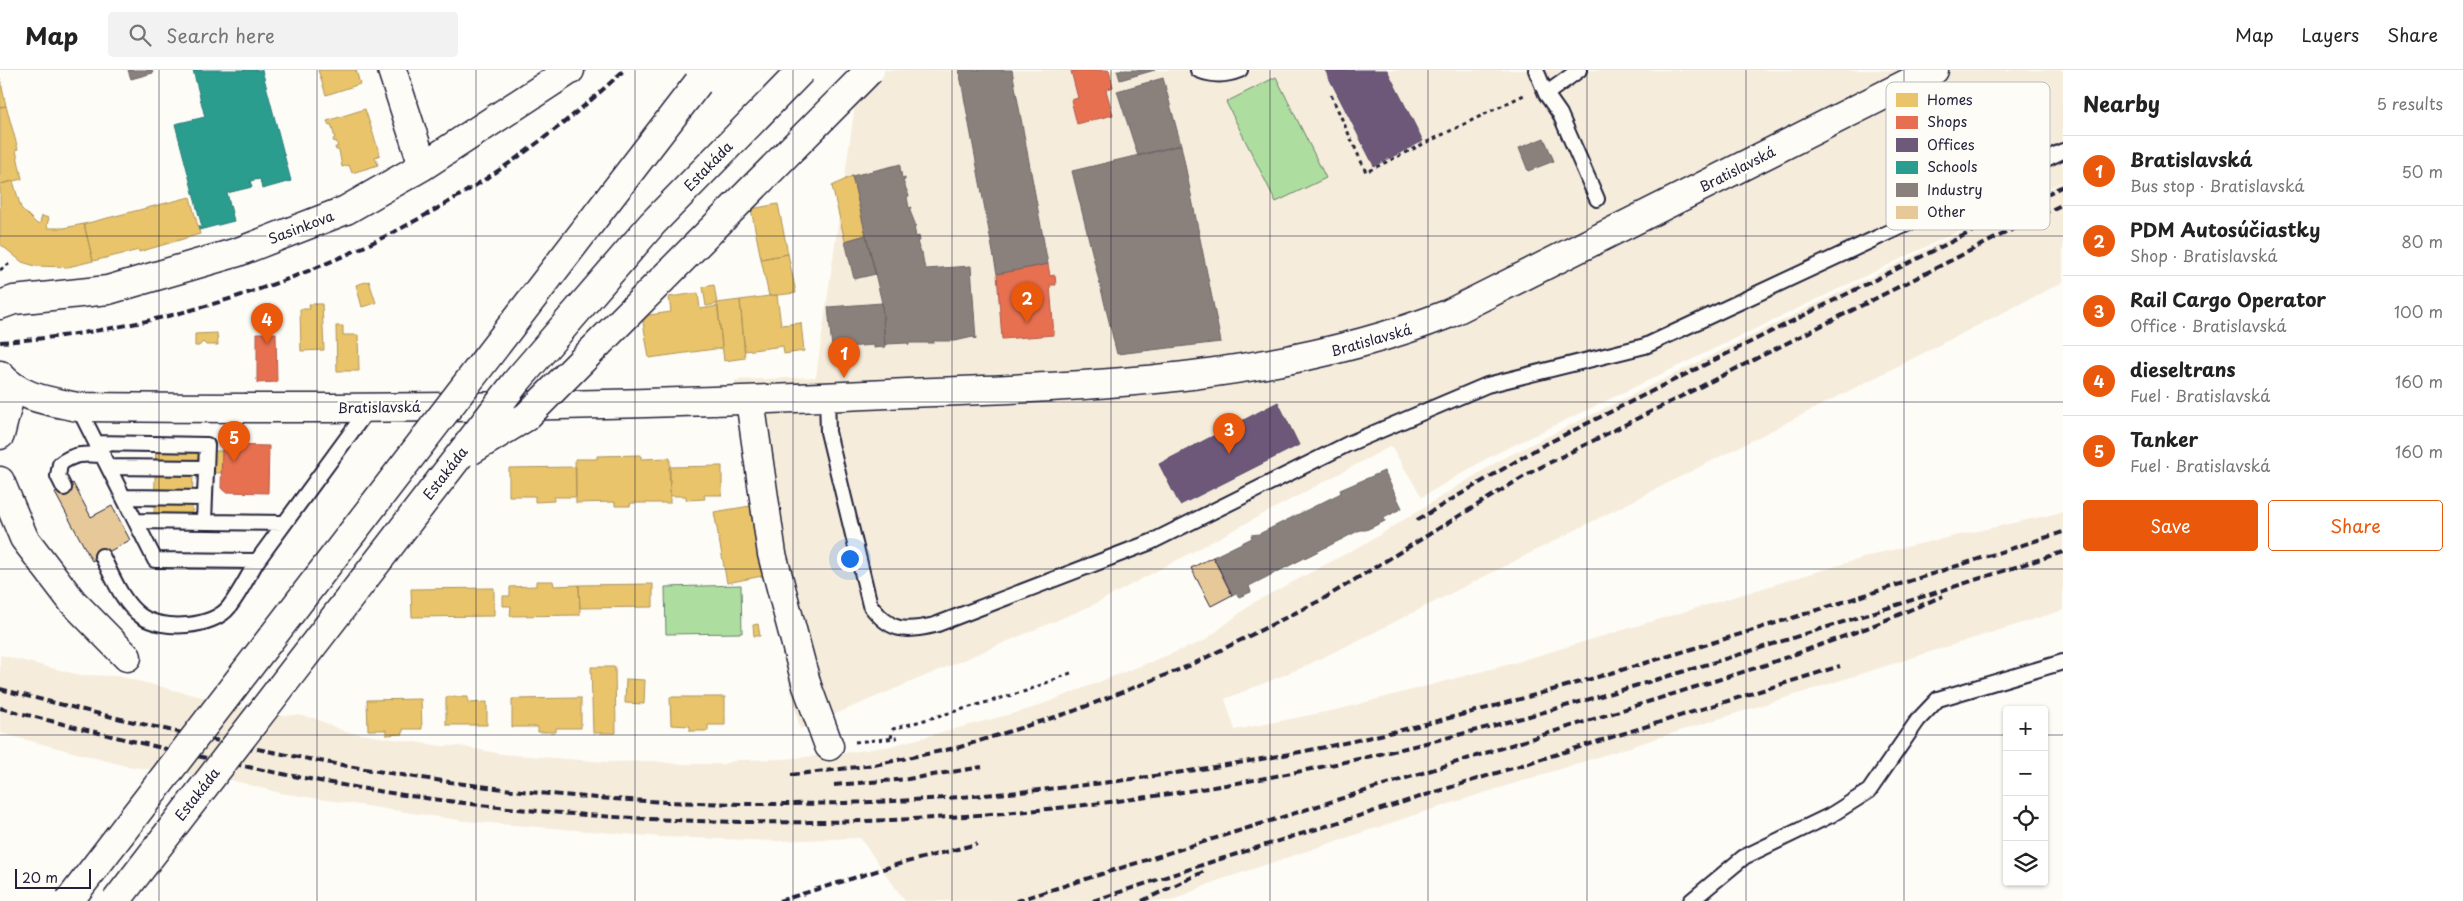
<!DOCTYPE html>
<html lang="en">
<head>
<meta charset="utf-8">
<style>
	body { margin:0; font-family:"Playpen Sans",sans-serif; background:#f2f2f2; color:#222 }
	.controls { position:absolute; right:15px; bottom:15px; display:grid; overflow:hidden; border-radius:5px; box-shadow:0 1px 4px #0004 }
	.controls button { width:45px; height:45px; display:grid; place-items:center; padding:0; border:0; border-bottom:1px solid #e0e0e0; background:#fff; color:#222; font:25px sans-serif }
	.scale { position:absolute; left:15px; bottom:12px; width:76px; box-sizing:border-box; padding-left:5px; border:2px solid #22223b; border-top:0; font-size:14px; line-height:18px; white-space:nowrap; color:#22223b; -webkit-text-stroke:4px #fdfcf7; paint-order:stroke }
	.you { position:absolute; left:849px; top:488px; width:18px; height:18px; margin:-12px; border:4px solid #fff; border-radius:50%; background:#1a73e8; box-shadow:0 0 0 8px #1a73e833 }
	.badge { display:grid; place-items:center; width:32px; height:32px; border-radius:50%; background:#ea580c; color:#fff; font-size:16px; font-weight:700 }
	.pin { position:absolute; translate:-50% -41px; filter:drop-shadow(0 1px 2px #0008) }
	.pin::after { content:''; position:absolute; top:26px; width:18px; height:15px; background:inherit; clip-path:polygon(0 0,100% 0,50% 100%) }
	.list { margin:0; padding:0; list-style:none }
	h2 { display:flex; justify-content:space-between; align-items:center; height:65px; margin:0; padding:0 20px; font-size:21px }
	h2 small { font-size:16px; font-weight:400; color:#767676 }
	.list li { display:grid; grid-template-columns:32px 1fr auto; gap:15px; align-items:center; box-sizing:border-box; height:70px; padding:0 20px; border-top:1px solid #e0e0e0 }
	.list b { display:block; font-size:19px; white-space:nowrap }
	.list p { margin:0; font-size:16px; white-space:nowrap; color:#767676 }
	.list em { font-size:16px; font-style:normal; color:#767676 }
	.actions { display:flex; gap:10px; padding:15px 20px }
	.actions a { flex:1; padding:11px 0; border:1px solid #ea580c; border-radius:5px; text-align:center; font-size:18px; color:#ea580c }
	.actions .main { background:#ea580c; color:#fff }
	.icon { flex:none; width:28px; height:28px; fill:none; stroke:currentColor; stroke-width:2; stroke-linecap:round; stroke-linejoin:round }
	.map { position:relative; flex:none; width:2063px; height:831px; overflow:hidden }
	header { display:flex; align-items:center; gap:30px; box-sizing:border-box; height:70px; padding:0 25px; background:#fff; border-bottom:1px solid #e0e0e0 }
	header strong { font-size:24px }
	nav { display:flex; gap:28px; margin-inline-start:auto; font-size:18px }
	.search { width:350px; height:45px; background:#f2f2f2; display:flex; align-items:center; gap:12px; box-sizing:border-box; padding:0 18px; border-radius:5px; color:#767676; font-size:19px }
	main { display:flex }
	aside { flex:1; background:#fff }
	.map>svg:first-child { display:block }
</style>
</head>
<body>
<header>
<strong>Map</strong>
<div class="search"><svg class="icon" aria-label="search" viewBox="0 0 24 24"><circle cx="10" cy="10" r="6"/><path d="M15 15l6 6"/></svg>Search here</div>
<nav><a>Map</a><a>Layers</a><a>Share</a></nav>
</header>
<main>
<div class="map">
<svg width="2063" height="831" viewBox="0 0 2063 831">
	<rect width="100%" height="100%" fill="#fdfcf7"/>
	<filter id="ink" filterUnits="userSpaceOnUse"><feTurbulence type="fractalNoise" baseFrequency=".02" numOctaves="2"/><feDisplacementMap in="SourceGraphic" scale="10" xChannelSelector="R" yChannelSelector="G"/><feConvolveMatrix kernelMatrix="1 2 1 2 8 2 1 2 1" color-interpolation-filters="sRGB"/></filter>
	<g filter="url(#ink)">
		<!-- built -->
		<path fill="#f6ecdb" d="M860,0H2063V111L1489,387L1422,427L1391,376L1093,535L800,659L759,485L735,310L816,307Z
			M2063,112V212L1375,562L1299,599L1225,629L1235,660L1340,639L1510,594L1883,482L2063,442V540L1427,741L1214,812L1171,831H905L860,768L775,771L661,767L465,751L280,723L231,710L126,696L0,663V585L80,605L118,606L277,646L297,645L314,648L346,662L442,676H459L502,684L607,692L654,691L677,694H723L738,690L784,689L838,684L891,676L1030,639L1204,571L1253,533L1368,472L1500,390Z"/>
		<!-- green -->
		<path fill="#aede9f" stroke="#68806d" d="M1276,7L1326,108L1276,132L1226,32Z
			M741,515L742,563L666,564L665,517Z"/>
		<!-- homes -->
		<path fill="#e9c46a" stroke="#ad935c" d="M318,0H356L360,14L326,25Z
			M0,8L6,36L0,37Z
			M6,36L18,79L16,80L22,109L0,114V37Z
			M365,39L380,85L375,87L378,95L352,103L349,95L342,97L339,80H336L335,77H338L336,71L334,72L333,69L335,68L331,54L329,55L327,51Z
			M852,106L866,165L845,171L832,116Z
			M13,111L21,138L37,154L40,153L42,146L49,148L47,155L48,158H64L84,154L93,191L68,197L35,196L22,192L0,174V114Z
			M190,127L200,164L139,182V180L93,191L84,154Z
			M778,134L788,184L761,189L751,139Z
			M788,184L796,223L769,226L761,189Z
			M369,211L376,233L362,237L356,215Z
			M714,215L717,234L706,236L703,217Z
			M698,223L700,239L718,236L722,278L649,288L642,246L671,242L669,227Z
			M777,225L781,255L801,253L804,281L784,284L783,276L745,281L740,230Z
			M740,230L745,288L724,291L717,233Z
			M309,234H322L324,280L301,281L300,239H310Z
			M336,256H343V265H358L359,301H337Z
			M217,263L218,275H206L203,272L199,276H195V264Z
			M156,370L194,381H222L221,403L193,402L192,447L154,445Z
			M641,385V389L670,388V433H631L630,436H615V432L576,433L575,389H597V386Z
			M722,396V425H704L705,429L686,430V426H670L669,397Z
			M576,397V427H554V431L535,432V426H509V398Z
			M750,436L762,506L727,513L714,442Z
			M536,511H553L554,516L579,515L580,545L510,546L511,536H503V526H510V517L536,516Z
			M653,514V537L580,538L579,515Z
			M494,518V546L412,547L411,519Z
			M758,554L760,566H754L753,555Z
			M591,597H615L616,663H593Z
			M626,609L645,610L644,634L625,633Z
			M446,627H468V633L487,632V655H446Z
			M670,627H725V655H708V661H690V656L671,655Z
			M581,628V658H556V662H538V657H512V629Z
			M421,629L422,659H403V664L386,665V660H368L367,630Z"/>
		<!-- shops -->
		<path fill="#e76f51" stroke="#ac584a" d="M1109,0L1113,17L1106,20L1113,45L1077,54L1071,30L1078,28L1071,1Z
			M1048,194L1050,206L1055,205L1056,215H1050L1054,265L1002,269L997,204Z
			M257,263H276L277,312L257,313Z
			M226,375L269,376L268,423L225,422L221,418L222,379Z"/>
		<!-- offices -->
		<path fill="#6d597a" stroke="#564867" d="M1325,0H1387L1423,71L1374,96Z
			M1278,332L1299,375L1180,435L1159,394Z"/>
		<!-- schools -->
		<path fill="#2a9d8f" stroke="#287876" d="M193,0H262L291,111L262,119L260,109L250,111L252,117L227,123L234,151L199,160L198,157H202L175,54L205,47Z"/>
		<!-- industry -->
		<path fill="#8a817c" stroke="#6b6468" d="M128,0H152L153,3L131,9Z
			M959,0H1012L1048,194L997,204Z
			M1117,0H1155L1120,10Z
			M1163,8L1181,75L1138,86L1117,21Z
			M1544,68L1554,91L1528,101L1519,78Z
			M1181,75L1221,272L1117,284L1072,101Z
			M901,94L900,97L902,108H905V110L903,111L909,126L907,127L909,138L912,137L910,141L916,156H914L916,167L919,166L920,171H917L920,182H922L924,195L926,199L971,196L976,270L973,267L955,271H933L934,273H909V275L907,273L887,274L885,277L882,233L852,106Z
			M866,165L876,204L854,209L845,171Z
			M882,233L885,277L874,278V275L832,278L828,237Z
			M1384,401L1402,438L1384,448L1385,451L1366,460H1360L1249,516L1251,522L1239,527L1236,523L1232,525L1213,487L1252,468L1251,465L1259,464L1341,423L1340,420Z"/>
		<!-- building -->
		<path fill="#e7c899" stroke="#22223b" d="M73,413L91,447L112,436L130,470L92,491L55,423Z
			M1213,487L1232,525L1211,536L1191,498Z"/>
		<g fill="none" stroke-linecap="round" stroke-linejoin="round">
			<!-- lane casing -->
			<g stroke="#22223b" stroke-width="18">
				<path id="lane" d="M1198,0C1213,6 1225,6 1240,0
					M1536,0L1546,24L1560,44L1597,129
					M1546,24L1579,0
					M827,327L828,362L870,535C890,562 904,562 935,555L1151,472L1348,374L1487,315L1645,276L2063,81
					M78,337L155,490L257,491L369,338
					M96,373L207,375L204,452
					M109,397L205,398
					M64,418L58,406L60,394C74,383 85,384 103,385
					M124,427L205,428
					M136,451L284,453
					M102,486C112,505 122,533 141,546C162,561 213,558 229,537C240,523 248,506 257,491
					M1691,831L1744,787L1831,745L1869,721L1918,650L1938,629L2063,592"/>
			</g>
			<!-- street casing -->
			<g stroke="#22223b" stroke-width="31">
				<path id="street" d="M392,0L423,96
					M0,235L14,230L108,220L238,182L346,140L423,96L570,0
					M0,305C20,328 49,331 78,337C348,340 619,337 888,324C1077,316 1270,314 1448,244L1934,0
					M750,330L772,484L807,616L829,676
					M0,365L12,318
					M0,411L24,468L72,531L127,587"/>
			</g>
			<!-- path -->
			<path stroke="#22223b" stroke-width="3" stroke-dasharray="4 4" stroke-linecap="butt" d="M1331,25L1366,102L1526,24
				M0,200L9,194
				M891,668L893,659L1026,621L1073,602
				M855,672L897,668"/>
			<!-- lane -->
			<use href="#lane" stroke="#fdfcf7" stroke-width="14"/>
			<!-- street -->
			<use href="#street" stroke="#fdfcf7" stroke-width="28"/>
			<!-- rail -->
			<path stroke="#22223b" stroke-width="4" stroke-dasharray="8 4" stroke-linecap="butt" d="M0,272C228,257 458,158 624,0
				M1417,450L1540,377L2063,116
				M0,619C178,665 357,704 540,723C794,748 1050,729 1300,682C1424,658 1547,622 1669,586C1800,546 1932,504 2063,462
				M0,638C140,674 281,708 425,728C746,772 1077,756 1393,681C1619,627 1841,552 2063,482
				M791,705L874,695L960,677L1074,641L1191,595L1323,529L1533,401L2063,134
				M834,715L908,709L982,697
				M779,831L899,794L977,774
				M1016,831L1765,595L1867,558L1943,526
				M1093,831L1211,792L1840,596
				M1142,831L1205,801"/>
			<!-- primary-bridge casing -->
			<g stroke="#22223b" stroke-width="31" stroke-linecap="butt">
				<path id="primary-bridge" d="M470,381L526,347L870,0
					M69,831L698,13
					M116,831L516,312L652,154L802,0"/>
			</g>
			<!-- primary-bridge -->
			<use href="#primary-bridge" stroke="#fdfcf7" stroke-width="28"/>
		</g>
	</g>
	<!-- grid -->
	<path fill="none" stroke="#22223b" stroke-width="1" stroke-opacity="0.55" d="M159,0V831M317,0V831M476,0V831M635,0V831M793,0V831M952,0V831M1111,0V831M1270,0V831M1428,0V831M1587,0V831M1746,0V831M1904,0V831M0,166H2063M0,332H2063M0,499H2063M0,665H2007M2044,665H2063"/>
	<g text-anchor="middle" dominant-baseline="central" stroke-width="5" stroke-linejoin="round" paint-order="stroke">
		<!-- street labels -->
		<g font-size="14" fill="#22223b" stroke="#fdfcf7">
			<text transform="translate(708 96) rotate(-46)">Estakáda</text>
			<text transform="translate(1737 99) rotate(-27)">Bratislavská</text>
			<text transform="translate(301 157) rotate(-21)">Sasinkova</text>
			<text transform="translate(1371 270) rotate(-16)">Bratislavská</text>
			<text transform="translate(379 337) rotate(-1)">Bratislavská</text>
			<text transform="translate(445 403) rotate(-52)">Estakáda</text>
			<text transform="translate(197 724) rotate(-52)">Estakáda</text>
		</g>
	</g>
	<!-- legend -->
	<rect x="1886" y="12" width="164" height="148" rx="8" fill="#fdfcf7" stroke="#bbbbbf" stroke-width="1"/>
	<rect x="1896" y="23" width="22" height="14" fill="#e9c46a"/>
	<rect x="1896" y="46" width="22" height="13" fill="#e76f51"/>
	<rect x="1896" y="68" width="22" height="14" fill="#6d597a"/>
	<rect x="1896" y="91" width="22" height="13" fill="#2a9d8f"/>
	<rect x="1896" y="113" width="22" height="14" fill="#8a817c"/>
	<rect x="1896" y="136" width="22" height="13" fill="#e7c899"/>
	<g font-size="14" fill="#22223b">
		<text x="1927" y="35">Homes</text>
		<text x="1927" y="57">Shops</text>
		<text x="1927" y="80">Offices</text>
		<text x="1927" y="102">Schools</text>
		<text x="1927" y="125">Industry</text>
		<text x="1927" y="147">Other</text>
	</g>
</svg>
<div class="controls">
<button>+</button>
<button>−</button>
<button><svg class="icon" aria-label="locate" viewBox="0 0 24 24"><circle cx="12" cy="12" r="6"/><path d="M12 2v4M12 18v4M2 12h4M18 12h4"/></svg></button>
<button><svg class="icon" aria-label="layers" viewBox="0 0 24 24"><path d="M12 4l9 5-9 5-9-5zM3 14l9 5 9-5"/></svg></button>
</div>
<div class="scale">20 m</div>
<div class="you"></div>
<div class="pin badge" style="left:844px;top:308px">1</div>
<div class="pin badge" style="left:1027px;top:253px">2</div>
<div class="pin badge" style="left:1229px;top:384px">3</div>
<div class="pin badge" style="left:267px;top:274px">4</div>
<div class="pin badge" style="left:234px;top:392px">5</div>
</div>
<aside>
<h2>Nearby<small>5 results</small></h2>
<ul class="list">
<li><span class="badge">1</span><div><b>Bratislavská</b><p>Bus stop · Bratislavská</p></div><em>50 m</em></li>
<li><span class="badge">2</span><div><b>PDM Autosúčiastky</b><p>Shop · Bratislavská</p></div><em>80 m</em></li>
<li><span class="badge">3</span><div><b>Rail Cargo Operator</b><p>Office · Bratislavská</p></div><em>100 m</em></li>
<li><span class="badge">4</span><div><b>dieseltrans</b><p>Fuel · Bratislavská</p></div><em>160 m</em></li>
<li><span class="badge">5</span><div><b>Tanker</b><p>Fuel · Bratislavská</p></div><em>160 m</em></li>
</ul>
<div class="actions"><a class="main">Save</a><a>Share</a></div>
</aside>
</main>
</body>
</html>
